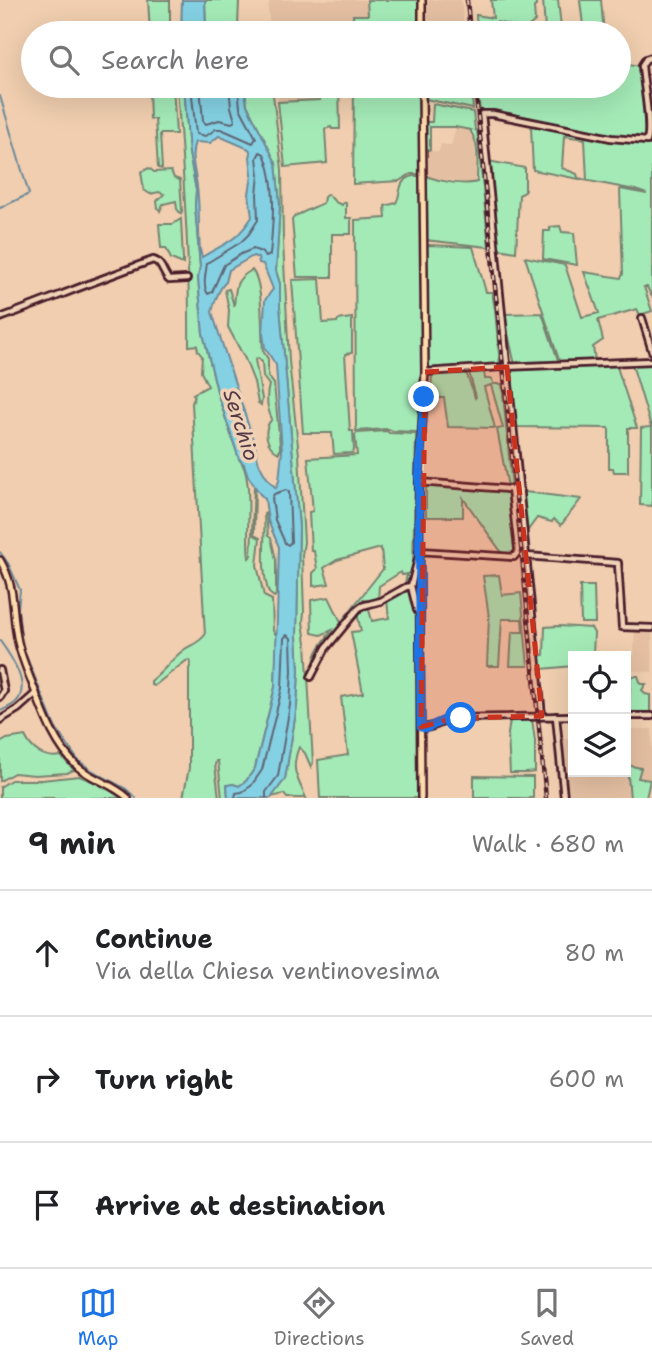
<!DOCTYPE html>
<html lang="en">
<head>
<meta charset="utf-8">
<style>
	body { margin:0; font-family:"Shantell Sans",sans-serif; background:#f6f6f6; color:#202124 }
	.controls { position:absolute; right:21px; bottom:21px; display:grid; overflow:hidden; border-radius:0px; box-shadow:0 7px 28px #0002 }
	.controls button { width:63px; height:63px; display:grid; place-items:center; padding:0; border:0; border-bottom:2px solid #e0e0e0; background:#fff; color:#202124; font:35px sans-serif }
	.stop { position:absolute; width:21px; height:21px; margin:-16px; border:5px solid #1a73e8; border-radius:50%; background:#fff }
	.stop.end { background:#1a73e8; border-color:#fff; box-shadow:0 2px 7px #0008 }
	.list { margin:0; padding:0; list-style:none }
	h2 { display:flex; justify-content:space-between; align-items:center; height:91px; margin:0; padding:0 28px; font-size:30px }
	h2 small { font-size:23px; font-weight:400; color:#757577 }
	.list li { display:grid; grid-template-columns:46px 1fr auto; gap:21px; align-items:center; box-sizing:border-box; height:126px; padding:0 28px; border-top:2px solid #e0e0e0 }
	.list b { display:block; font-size:26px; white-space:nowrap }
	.list p { margin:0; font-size:23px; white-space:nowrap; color:#757577 }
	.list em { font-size:23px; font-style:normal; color:#757577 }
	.icon { flex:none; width:38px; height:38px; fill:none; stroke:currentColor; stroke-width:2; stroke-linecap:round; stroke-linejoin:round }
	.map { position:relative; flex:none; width:652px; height:798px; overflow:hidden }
	.search { position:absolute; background:#fff; box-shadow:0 7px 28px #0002; left:21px; right:21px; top:21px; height:77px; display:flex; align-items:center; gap:18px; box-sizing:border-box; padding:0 24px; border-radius:38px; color:#757577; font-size:26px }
	.sheet { height:469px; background:#fff }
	nav { display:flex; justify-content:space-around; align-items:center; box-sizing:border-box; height:98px; border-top:2px solid #e0e0e0; background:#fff; font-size:19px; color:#757577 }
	nav a { display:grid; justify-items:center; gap:4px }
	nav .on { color:#1a73e8 }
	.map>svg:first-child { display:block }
</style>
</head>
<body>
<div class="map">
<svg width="652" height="798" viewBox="0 0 652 798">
	<rect width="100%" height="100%" fill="#f0ceaf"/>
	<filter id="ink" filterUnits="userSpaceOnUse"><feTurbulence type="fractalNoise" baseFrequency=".0143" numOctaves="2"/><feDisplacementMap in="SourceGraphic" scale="14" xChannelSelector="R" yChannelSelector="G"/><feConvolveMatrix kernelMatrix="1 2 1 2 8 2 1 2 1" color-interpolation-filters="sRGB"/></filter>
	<g filter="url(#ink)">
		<!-- built -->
		<path fill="#e4bfa2" d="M270,0H367L368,15H353L354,33H270L268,8Z
			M426,0H461L465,33H426Z
			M276,86H325L326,90L320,100L278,102Z
			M456,127L472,130L474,136L477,182L474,184L425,176V149L439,152L441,144L451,146Z
			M635,630H652V672L631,671L632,655H634Z
			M570,720H573V772H626V729H652V780L638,778L628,765L630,798H567L561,739H570Z"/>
		<!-- green -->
		<path fill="#a4eab7" stroke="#778471" stroke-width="2" fill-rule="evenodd" d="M148,0H170V33L150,32Z
			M205,0H239L238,27L235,33H206Z
			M367,0H419V33H354L353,15H368Z
			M491,0H536V6L534,7L535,21L529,26L545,31L543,0H558L561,27C568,27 574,29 581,28L583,26L580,0H601L604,33H540L497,22L494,23L490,33H477L476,15L493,18Z
			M619,62L640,66L646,95L648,136L646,139L632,138L630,136H624L621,138L480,111L477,86H481L482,89V86H590L596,91H599L602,89L598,86H619Z
			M154,86H173L176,134H160L162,169L158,168L155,119H150L149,91L154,92Z
			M177,86H184L189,153L196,190L195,206L200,267L198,278L203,333L218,395L239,459C255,476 245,533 249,558L251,556L254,485L255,488L254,535L260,538L257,565L264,596L272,600L273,631L277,636L275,687L255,768L246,781L239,786L233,784L227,785L228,798H222L218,761H216L215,765L219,798H183L189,768V669L191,664L190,660L186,661L154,686L151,685V681C162,673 170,661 181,652C189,645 197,645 205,635L192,403L195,396L193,394L208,386L201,372L202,356L198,351L197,345L189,346C190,259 183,172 177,86Z
			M244,86H272L282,170L283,242L289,361L299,455L304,542L302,555L304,612L303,622L306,643L313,763L311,767L305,753L299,747C290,770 297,777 306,798H287L284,794L271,797L285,779L297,706L299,671L297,636L299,527L280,307V284L276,271L280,204L276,163L247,105Z
			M325,86H339L340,129H332L331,127L325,129L327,163L285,167L278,102L320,100L319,91L325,90Z
			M354,86H419L420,174H411L399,181L353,184Z
			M426,86H471L473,109L425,99Z
			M433,104L473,112L475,130H477L489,247L425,240V176C440,181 463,186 477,182C477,167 480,145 471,132V130L455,127H430V150L425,149V122H432Z
			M531,126L606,139L652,145V297L647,287H644L652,311L640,315L637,309L598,320L603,340L593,347L595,361L560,363L525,257L565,265L582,317L599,313L584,272L621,278L623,274L620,189L647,194L635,190L533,170ZM564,136L585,139L587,180L578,178L577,174L562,168Z
			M488,161L525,168V192L519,195L516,252L499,249L498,246Z
			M149,168L154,172L171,171L174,178L180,180L182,211L181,214L177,209L176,201L163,204L160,211L158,208L157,201L164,194L159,192L150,194L144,190L141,172Z
			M413,176H420L422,401L418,432L393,431L387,429L356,431L355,220L386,218L385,206L396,203C403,190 396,182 413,176Z
			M328,194L335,202L342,205L344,202L346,203V218H351V234H332V277H297L292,220L295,216L323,203L324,197Z
			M181,219L183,260V264L171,259L166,248H161L159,224H173Z
			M560,226L562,232L574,233L577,265L543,259L544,231H550V227Z
			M428,245L473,247L486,292H492L495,309L500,366L429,370L427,369L426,247Z
			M252,270C264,283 261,332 263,351L268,359V376L274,384L280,445V450L279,453C266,447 262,430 272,419C267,409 266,396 269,385L263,377L262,362L258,358L255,360L262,399L261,405L258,403L254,382L245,359L228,327L229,310L225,290L229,289L234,306C236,287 234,280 252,270Z
			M320,279L323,323L337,322L338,320L352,318V353L345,354L350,431H353L354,450L352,453L334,454L332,433H303L292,280Z
			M542,313L559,363L515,365L506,325L505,314Z
			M652,363V506L640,505L641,428L651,427L632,364Z
			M616,364L637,428H628V472H614L613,468H609V428L516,427L512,370L514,369Z
			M484,370L485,379H492L493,384H502L512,487H508L497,429L503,428L491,385L484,387L495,428L448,427L444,398H431L432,375L465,373L467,375L475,398L476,397L469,372Z
			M387,431L389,433L416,434L413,568L410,579L405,584L407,574L402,575L401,572L379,586L378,600H363L323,650L316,666L314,667C313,652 324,642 332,630L321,635L312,633L311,600L329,597L341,622L383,569L381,548L337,560L324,568L329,584L313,586V573L317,569L314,551H311L309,512L313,511L308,458L357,455L355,435L357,433Z
			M426,484L510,490L515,552L512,554L502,553L463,498V517H426Z
			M525,492L581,499L561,525L554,519L552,522L537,518L528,530L526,529L522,493Z
			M266,513L268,536L271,538L276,560V595L274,597L269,593C260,569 266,540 264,514Z
			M499,575L502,595L521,593L528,666H510L512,632H523L522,619H502L499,666H487L489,617L483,576Z
			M594,586L595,623H581L580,586Z
			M406,590L412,595L417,618L418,798H320L318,760L348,755L341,697L363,693L351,632L361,631L357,613L368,606L372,621L389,618L387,600Z
			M559,626L591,628L594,633L593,655V656H573V666L542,669L540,667L538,656L544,655L545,627Z
			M631,676H638L641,684H646L642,690L645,694L650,695V712L648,713H628Z
			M532,719L535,741V772L526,773H510L508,734L510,720Z
			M25,736C32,751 45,759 61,756L74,770L67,773L35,775L14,773L0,781V743L7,739Z
			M627,765L641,768L638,778L650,780L646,798H630Z
			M79,776L102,785L121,798H0V787L11,780H42Z
			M474,776L533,777V798H474Z"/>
		<!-- water -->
		<path fill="#84d1e3" stroke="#6d8a99" stroke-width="2" fill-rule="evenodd" d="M182,0H205L206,33H181Z
			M184,86H244L247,105L276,163L280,204L276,271L280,284V307L299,527L297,636L299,671L297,706L285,779L271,798H228L227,785L233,784L239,786L246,781L255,768L275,687L279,547L268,521L265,499L260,494L248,476L244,464L239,459L218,395L203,333L198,278L200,267L195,206L196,190L189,153ZM219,136L249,149L251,153L250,157L252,175L249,194L252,217C236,242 225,243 202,257L200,250C198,229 200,208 197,187C196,173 189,156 195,142L210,143ZM253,256L258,258L259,263L263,264L273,289L265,300L263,334L265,348L276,365L282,451L279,481L276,488C266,479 256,462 256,449L212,312C214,303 219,288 226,282L229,270Z"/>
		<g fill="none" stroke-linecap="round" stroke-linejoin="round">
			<!-- shore -->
			<path stroke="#616675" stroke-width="2" d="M191,86L196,134L206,136L216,129H221L253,143L256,138L240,108L238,86
				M200,86L203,121L206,124L219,120L232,123L235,121L231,107L229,86
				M260,152L264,154C277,182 273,224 270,255L266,257L261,252L253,249L241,254L224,265L212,292L208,294C202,285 206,273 207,263L241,242L249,234L258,220L257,194L259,175L257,158Z
				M286,490L289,492L291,542L288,545L285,543L275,520L272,498L274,494Z
				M235,798L236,793L242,792L251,786L262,770L282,688L284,638L287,635L291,638L292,671L290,705L278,776L266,792V798"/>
			<!-- stream -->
			<path stroke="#6d8a99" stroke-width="2" d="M0,96L29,194L0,208
				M0,552L8,563L20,590L18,609L22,646L55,727L78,760L93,771L126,789L136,798
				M0,641C10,655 33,687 15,703C11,706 5,709 0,711"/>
			<!-- minor casing -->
			<g stroke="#4a1f2b" stroke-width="10">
				<path id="minor" d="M0,318C51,299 102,278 153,260C162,262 163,274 169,280L187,279
					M642,318L652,351
					M425,372L502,367L652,361
					M419,482L520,490
					M419,551L514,557L518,552V548L511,489
					M526,556L618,563L622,627L652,628
					M418,559L411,586L417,610L420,614
					M0,670L4,691L0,697
					M311,677L326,648L358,609L362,606L381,601L406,587L411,586
					M542,716L482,114H493L611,138L647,141C652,125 643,84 642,65L646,59L652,57
					M556,716L564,798
					M626,716H652
					M0,720L18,709L36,693
					M421,727C432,730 443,720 455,718L573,716"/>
			</g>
			<!-- major casing -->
			<g stroke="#4a1f2b" stroke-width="10">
				<path id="major" d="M422,0V33
					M0,560C17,589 11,611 18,642C21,656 27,670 32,683C43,712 54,745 78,767C93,780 113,784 128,798
					M421,798L419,482L425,372L422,86"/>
			</g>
			<!-- minor -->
			<use href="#minor" stroke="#f0d2b6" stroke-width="4.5"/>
			<!-- major -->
			<use href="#major" stroke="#fcdcac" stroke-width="5"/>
			<!-- rail casing -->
			<g stroke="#4a1f2b" stroke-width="4.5">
				<path id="rail" d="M467,0L470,33
					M475,86L546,798"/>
			</g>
			<!-- rail -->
			<use href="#rail" stroke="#f0d2b6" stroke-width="2" stroke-dasharray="5" stroke-linecap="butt"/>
		</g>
	</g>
	<g fill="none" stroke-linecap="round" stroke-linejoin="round" filter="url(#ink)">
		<!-- route -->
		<path stroke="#1a73e8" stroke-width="9" d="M424,397L419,482L421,727L427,728L444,720L461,718"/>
	</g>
	<!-- marked area -->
	<path fill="#c8321e" fill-opacity="0.2" stroke="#c8321e" stroke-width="5" stroke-dasharray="14 9" stroke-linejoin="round" d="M507,367L542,716L455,718L421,727L425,372Z"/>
	<g text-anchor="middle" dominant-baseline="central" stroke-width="7" stroke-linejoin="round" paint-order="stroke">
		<!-- water labels -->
		<g font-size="21" font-style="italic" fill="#533a47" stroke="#f0d2b6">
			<text transform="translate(241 425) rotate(72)">Serchio</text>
		</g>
	</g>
</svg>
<div class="controls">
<button><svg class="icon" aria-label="locate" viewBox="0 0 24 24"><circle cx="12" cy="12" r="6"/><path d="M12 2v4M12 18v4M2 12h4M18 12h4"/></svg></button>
<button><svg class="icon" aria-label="layers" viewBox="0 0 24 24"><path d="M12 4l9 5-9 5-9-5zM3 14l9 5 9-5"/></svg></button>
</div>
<div class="stop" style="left:461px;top:718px"></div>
<div class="stop end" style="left:424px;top:397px"></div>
<div class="search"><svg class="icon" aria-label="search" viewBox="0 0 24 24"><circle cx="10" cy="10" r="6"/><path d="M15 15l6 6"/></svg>Search here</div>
</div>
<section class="sheet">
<h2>9 min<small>Walk · 680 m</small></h2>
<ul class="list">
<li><svg class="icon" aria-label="ahead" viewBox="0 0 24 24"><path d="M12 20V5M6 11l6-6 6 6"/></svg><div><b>Continue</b><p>Via della Chiesa ventinovesima</p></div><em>80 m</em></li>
<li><svg class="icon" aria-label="right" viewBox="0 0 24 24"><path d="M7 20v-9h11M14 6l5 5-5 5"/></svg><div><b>Turn right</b></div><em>600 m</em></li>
<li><svg class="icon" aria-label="arrive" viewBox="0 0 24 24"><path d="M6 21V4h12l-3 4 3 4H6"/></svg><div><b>Arrive at destination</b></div></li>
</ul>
</section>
<nav>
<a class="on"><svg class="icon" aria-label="map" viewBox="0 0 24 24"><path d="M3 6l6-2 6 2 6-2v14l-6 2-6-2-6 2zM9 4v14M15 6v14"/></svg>Map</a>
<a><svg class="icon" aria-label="directions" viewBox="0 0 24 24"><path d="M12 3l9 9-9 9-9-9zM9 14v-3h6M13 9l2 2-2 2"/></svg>Directions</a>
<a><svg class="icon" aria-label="saved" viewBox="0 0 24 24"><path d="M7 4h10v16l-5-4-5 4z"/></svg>Saved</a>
</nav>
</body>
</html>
